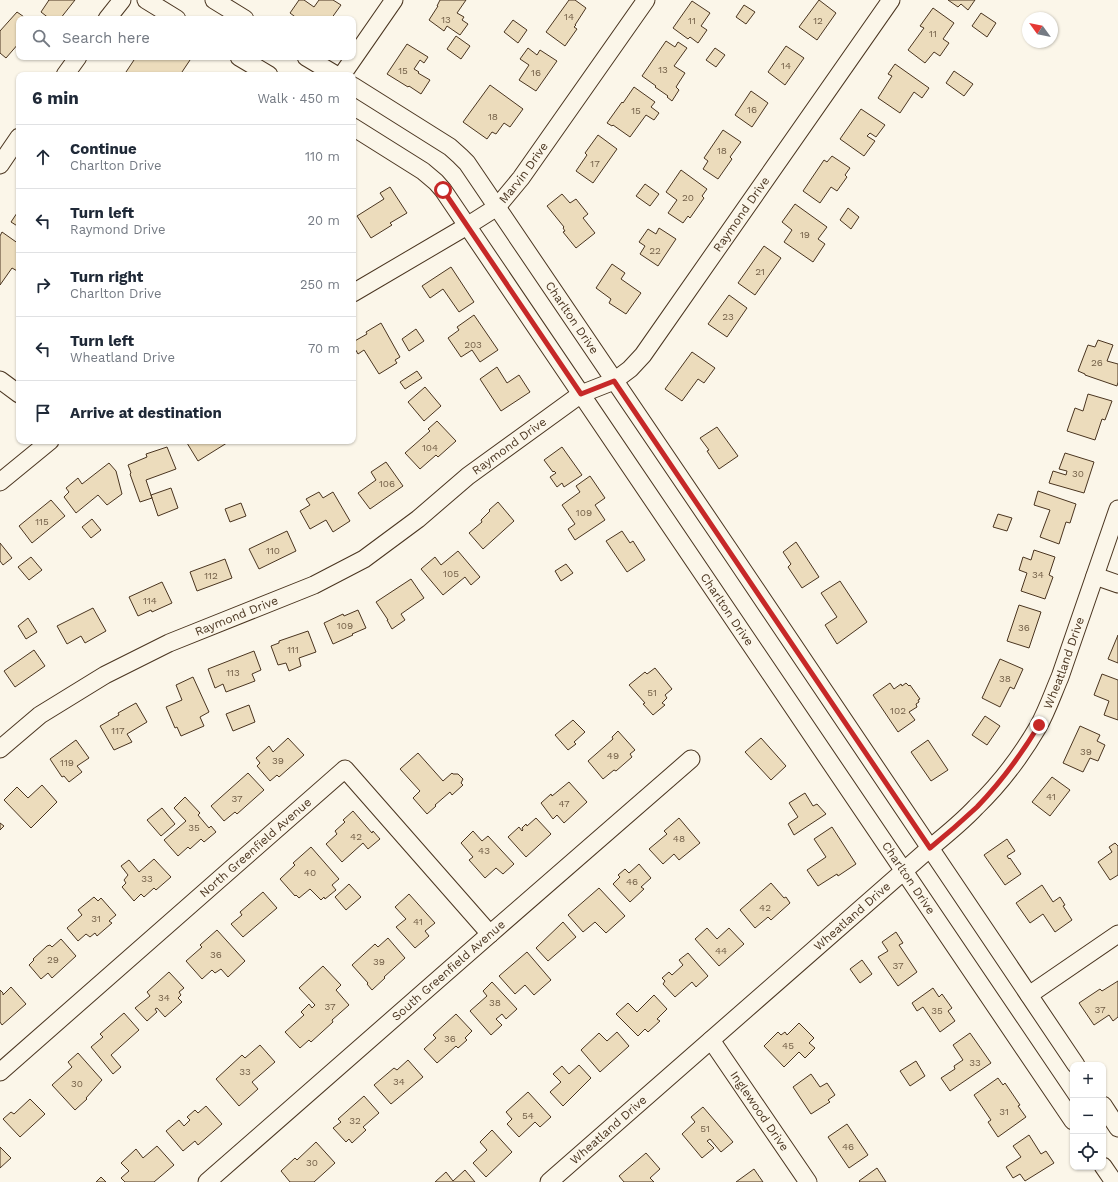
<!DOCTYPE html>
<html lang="en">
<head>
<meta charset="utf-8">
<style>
	body { margin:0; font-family:"Work Sans",sans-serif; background:#f6f6f7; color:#1f2937 }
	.controls { position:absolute; right:12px; bottom:12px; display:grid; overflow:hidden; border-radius:8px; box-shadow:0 1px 3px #0004 }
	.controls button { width:36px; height:36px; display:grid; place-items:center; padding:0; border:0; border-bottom:1px solid #e0e1e3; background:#fff; color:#1f2937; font:20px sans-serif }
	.compass { position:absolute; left:1022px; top:12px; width:36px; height:36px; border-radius:50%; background:#fff; box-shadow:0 1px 3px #0004; rotate:303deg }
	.stop { position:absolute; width:12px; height:12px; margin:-9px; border:3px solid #c62828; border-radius:50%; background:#fff }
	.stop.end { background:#c62828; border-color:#fff; box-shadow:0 1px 4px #0008 }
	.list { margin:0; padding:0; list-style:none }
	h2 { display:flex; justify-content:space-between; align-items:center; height:52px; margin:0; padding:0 16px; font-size:17px }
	h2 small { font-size:13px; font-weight:400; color:#747a83 }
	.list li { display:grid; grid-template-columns:26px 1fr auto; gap:12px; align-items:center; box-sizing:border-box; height:64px; padding:0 16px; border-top:1px solid #e0e1e3 }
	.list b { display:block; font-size:15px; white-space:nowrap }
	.list p { margin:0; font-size:13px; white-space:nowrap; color:#747a83 }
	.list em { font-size:13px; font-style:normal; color:#747a83 }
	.icon { flex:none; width:22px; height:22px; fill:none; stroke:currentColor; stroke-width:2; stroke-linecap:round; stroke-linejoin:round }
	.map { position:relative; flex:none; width:1118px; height:1182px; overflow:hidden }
	.search { position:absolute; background:#fff; box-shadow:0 1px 3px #0004; left:16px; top:16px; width:340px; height:44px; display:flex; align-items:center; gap:10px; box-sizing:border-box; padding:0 14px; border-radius:8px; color:#747a83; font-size:15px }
	.panel { position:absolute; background:#fff; box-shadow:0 1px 3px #0004; left:16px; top:72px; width:340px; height:372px; border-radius:8px }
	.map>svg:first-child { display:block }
</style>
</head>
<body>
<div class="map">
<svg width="1118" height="1182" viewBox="0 0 1118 1182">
	<rect width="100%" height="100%" fill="#fbf6e9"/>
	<!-- building -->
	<path fill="#ecdcbc" stroke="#4a3520" d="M48,0H75L60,19H50L41,12L49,0Z
		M299,0H304L314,7L319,0H333L341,5L331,19H298L290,13Z
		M440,0H466L457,13L464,17L462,20L468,24L460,35L447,26L444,31L429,20L438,6H437Z
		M569,0H575L586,8L575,25H576L574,27L577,29L565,46L546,32Z
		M819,0L836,13L817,40L799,27Z
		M948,0H975L968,10L961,4L958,7Z
		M692,1L710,13L701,26L707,30L698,43L690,37L688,39L673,28Z
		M744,5L755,12L746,24L736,17Z
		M933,8L954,23L943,39L949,43L940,56L934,52L925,63L908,50L924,28L920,26Z
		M17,12L27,19H19V43L6,58L0,53V31Z
		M981,13L996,23L987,37L972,26Z
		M513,20L527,30L518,43L504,32Z
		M456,36L470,46L461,59L447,49Z
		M666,41L675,47L678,42L687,48L674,66L685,73L676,87L679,90L672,101L667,97L668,96L655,87L656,86L642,76Z
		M407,44L428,57L424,63L420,60L414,69L419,72L418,73L430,80L421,94L409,86L408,87L387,74Z
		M786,46L804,58L785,85L768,72Z
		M528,48L537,55L540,50L557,61L536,91L519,80L529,65L520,59Z
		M715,48L725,55L716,67L706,60Z
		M136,57H186L190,60L180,75H165L164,74L163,75H130L126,72Z
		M895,64L929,88L922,98L914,92L900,113L878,98L892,76L888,74Z
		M954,71L973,84L964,96L946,83Z
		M490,85L523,109L510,127L504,123L496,134L492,132L487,139L463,122Z
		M634,87L655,102L651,107L659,113L654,120L646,115L630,137L613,125L612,126L607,123L622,102L623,103Z
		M751,91L768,103L752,127L735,115Z
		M861,109L885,125L876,137L870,133L867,136L875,141L864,156L840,139Z
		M723,130L741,142L730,157L732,159L718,179L703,169L708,161L704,158Z
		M598,135L617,149L593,183L576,171L587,155L585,153Z
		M832,156L850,168L845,175L847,177L837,191L831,187L820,203L803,191L824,160L827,162Z
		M681,170L707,189L702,196L704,198L690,218L688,216L683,223L668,213L677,200L666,192Z
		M645,184L659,194L650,206L636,196Z
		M390,187L407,213L390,223L392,225L371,238L357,216L384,199L380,193Z
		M562,194L570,203L576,199L588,214L583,218L595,233L576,248L563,232L565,231L563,228L564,227L547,206Z
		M795,204L827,227L818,239L825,244L813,262L784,242L792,230L782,222Z
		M848,208L859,217L851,229L840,220Z
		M19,210V227L11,222Z
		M659,228L676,239L658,266L640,254L645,246L639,242L648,229L656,234Z
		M2,232L19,244V272L12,268L0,285V236Z
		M764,246L781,258L755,295L738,283Z
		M612,264L625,273L621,279L641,293L626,314L609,303L611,299L596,288Z
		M451,267L474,302L459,312L443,289L430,298L422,286Z
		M729,295L747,308L727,337L708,324Z
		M474,315L498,350L480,362L472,350L461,357L448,338L459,330L457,327Z
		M381,323L400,357L395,360L397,363L379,374L364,350L358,354L353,345V342L367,334L366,332Z
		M416,329L424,341L409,351L402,339Z
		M1098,340L1113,345L1107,361L1118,364V382L1117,386L1085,375V374L1078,371L1088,345L1095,347Z
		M692,352L715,368L704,383L698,379L682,401L665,389Z
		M497,367L507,383L519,375L530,392L501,411L480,379Z
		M417,371L422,378L405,389L400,382Z
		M425,387L441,406L424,421L408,402Z
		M1088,394L1112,401L1105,420L1102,419L1095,440L1067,431L1075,408L1083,411Z
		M437,421L456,441L438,457L436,455L420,469L405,453L430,431L428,429Z
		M717,427L738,456L719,469L707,451L709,450L700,438Z
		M190,441H230L198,461L187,443Z
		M167,447L176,469L146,480L152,498L140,502L130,474L131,473L128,465L147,457L146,454Z
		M562,447L582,475L564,487L562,483L557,487L550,477L556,473L554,471L553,472L544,460Z
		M1065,453L1094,462L1084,493L1049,483L1053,471L1066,475L1067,471L1059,469Z
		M386,462L403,486L370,509L358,493L376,480L371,472Z
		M109,463L116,471L122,494L107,505L98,495L76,513L64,497L69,492L66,488L78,478L82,484Z
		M590,476L605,498L595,505L605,520L575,540L568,529L575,524L562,505L580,492L576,486Z
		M171,488L178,508L158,516L151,495Z
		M1038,491L1076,504L1070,523L1066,522L1059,544L1040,537L1050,510L1034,505Z
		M319,492L323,498L333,492L350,521L333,532L326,520L310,529L300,511L310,505L306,499Z
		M51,500L65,516L32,543L19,526Z
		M498,502L514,521L483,549L469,533L482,522L481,520L490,511L489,510Z
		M241,503L246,516L230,522L225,509Z
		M998,514L1012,518L1007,531L993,527Z
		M92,519L101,530L91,538L82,527Z
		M287,531L296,551L259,569L249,549Z
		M622,531L630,543L633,541L645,560L627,572L606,541Z
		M796,542L819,577L802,588L788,567L791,564L783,552Z
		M0,543L12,558L3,565L0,561Z
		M1034,550L1055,557L1049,575L1053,577L1045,599L1021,591L1027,573L1019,570L1023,557L1031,560Z
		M458,551L480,577L471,585L465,577L443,595L421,569L435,557L441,565Z
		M31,557L42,570L29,580L18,567Z
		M225,559L232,578L197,591L190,572Z
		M566,564L573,573L561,581L555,571Z
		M411,579L424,598L401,614L405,620L392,629L387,620H388L376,602Z
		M840,581L867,622L837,644L825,625L837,617L821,593Z
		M162,582L172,603L152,612L151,610L138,616L129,597Z
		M1019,605L1041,612L1029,648L1007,641Z
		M93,608L106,631L85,643L81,636L67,644L57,626Z
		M358,610L366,628L352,634L353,635L333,644L324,623L343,614L344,616Z
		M28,618L37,632L26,639L18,626Z
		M308,631L316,652L299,658L301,666L289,671L286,663L278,665L271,646L279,643V641Z
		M1118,635V663L1108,659Z
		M34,650L45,666L15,687L4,671Z
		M254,651L261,670L252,674L255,681L226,692L223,684L215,688L208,669Z
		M1000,659L1023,669L1014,689L1010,687L1000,707L982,698Z
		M655,668L672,689L665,695L667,698L662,703L665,705L653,715L643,704L645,703L629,685L645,672L647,674Z
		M1102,674L1118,680V720L1104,715L1109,701L1094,695Z
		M193,677L209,712L200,717L204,726L181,736L177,727L175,728L166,707L182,700L176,685Z
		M890,683L894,689L901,684L902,686L906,683L909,686L910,685L920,699L918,700L919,702L916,704L917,707L909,712L915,720L898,732L873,695Z
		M136,703L147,722L127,734L132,742L114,750L100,726L119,715L118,713Z
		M249,705L255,722L233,731L226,714Z
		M985,716L1000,726L987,745L972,735Z
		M573,720L585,732L574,742L576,744L568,750L555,735Z
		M1080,726L1100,735L1097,741L1105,745L1098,761L1090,758L1083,772L1063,763Z
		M618,731L635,750L630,754L632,757L616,771L614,770L603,779L588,761L613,739L612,737Z
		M288,738L304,755L279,777L277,775L270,781L257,766L260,763L256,758L269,746L273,752Z
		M761,738L786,766L771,780L745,752Z
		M76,740L89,758L77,766L82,772L69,782L64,776L62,777L50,759Z
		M928,740L948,770L931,781L911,752Z
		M418,753L443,781L452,773L453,774H458L463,779L461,783L463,785L452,795L450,792L435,805L436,806L427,814L413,798L420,791L400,769Z
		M248,773L264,790L237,814L235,812L224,821L211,806Z
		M1052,777L1070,790L1050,816L1032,802Z
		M569,782L587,802L564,823L557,815L553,819L541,803L551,794L552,796Z
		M42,785L57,802L31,828L4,800L17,787L28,798Z
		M805,793L813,806L817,804L826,814L794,835L788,824L798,817L789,803Z
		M185,797L200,813L198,815L209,828L211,826L216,832L204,842L201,839L190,849L188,847L178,856L164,840L186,821L174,808Z
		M162,808L175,824L161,836L147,820Z
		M353,811L372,833L373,831L380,839L368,849L363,843L342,862L326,844L337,834L335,831L345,822L343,820Z
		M536,818L551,834L526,857L508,837L519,827L522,831L523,830L522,828L526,824L527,826Z
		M679,818L700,843L679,860L674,854L663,864L649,849L667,834L664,831Z
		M0,823L4,826L0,830Z
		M832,827L856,864L838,876L837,874L818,886L807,870L826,857L814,839Z
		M473,831L482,841L488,836L514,864L503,874L496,868L485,878L469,860L473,857L461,843Z
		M1007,839L1015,851L1007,856L1009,859L1010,858L1021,874L1005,885L984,855Z
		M1115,843L1118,846V875L1110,880L1098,862L1112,852L1109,847Z
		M311,847L339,879L332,885L336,890L325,899L324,897L321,900L310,889L299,898L296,895L295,896L280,879L295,865L293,863Z
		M154,859L171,877L156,890L154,888L144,897L141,894L134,901L122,887L126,883L124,880L128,875L121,866L129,860L139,872Z
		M639,864L651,878L641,887L644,889L630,902L613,884L620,877L618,875L625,869L629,873Z
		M771,883L784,898L786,897L790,903L771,920L768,917L755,928L740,910Z
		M349,884L361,897L346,910L335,897Z
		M1042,885L1053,902L1060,897L1065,905L1063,906L1072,920L1055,932L1043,914L1030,923L1016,903Z
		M599,888L625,916L606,933L595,922L583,932L568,915Z
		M263,892L277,908L243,937L231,924L242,915L240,912Z
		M409,894L435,923L425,931L429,936L415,948L396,927L406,919L395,907Z
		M94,897L98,901L101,898L116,915L109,921L112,923L97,936L95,933L90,937L86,934L78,941L67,928L82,915L78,910Z
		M563,922L576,937L548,961L536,948Z
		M707,928L717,939L729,928L744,944L719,966L695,939Z
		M217,930L245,961L228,977L221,969L215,973L212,970L202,979L186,961L202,947L200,945Z
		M896,932L903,943L899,945L917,972L898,986L878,957L888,951L882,942Z
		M388,938L405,958L384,977L385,978L372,990L367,984L368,983L352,965L375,944L378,947Z
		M61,939L76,956L52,978L48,973L41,979L29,965L34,960L33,959L47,946L50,945L52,947Z
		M527,952L551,980L534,995L525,985L515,994L499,976Z
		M688,953L708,976L696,987L692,982L675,997L663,984L665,981L662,978L669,972L672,975L683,965L679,960Z
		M862,960L872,974L860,983L850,969Z
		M323,966L341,985L336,990L349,1005L332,1020L333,1022L311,1042L309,1040L300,1048L285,1032L304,1015L301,1012L309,1004L312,1008L315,1005L299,988Z
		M169,972L184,988L179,992L181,995L178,998L182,1002L165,1017L157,1008L155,1009L157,1012L147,1021L135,1008L150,996L147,992Z
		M1118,981V1017L1113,1021L1109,1015L1094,1025L1079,1003L1100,989L1102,991Z
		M492,982L517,1009L506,1019L502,1014L496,1019L502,1025L491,1035L470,1011L487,996L483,991Z
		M11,987L26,1004L2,1025L0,1022V990L3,993V995Z
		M933,988L939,997L942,994L952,1008L948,1011L955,1021L940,1032L923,1007L917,1011L912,1003Z
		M654,995L667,1009L657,1019L660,1021L648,1032L645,1029L638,1036L616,1014L628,1003L637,1012Z
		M124,1013L139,1030L111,1055L121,1067L113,1074L91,1047L103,1037L100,1034Z
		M456,1014L472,1031L465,1038L467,1040L458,1048L456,1046L437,1063L424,1049L436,1038L433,1035Z
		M799,1023L814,1038L809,1043L815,1048L805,1058L799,1052L784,1067L764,1046L778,1032L781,1035L785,1032L787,1035Z
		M617,1032L629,1046L600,1072L581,1050L599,1033L607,1041Z
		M970,1033L991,1063L950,1091L941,1078L955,1069L954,1066L963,1060L953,1045Z
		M260,1045L275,1062L252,1082L258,1089L239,1106L216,1079L242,1055L245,1058Z
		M78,1053L102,1080L86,1098L87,1099L75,1110L52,1085L72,1067L68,1062Z
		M408,1060L423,1077L391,1104L374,1085L394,1068L397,1070Z
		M916,1061L925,1076L910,1086L900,1071Z
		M579,1065L591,1078L563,1106L550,1092L561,1082L553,1074L562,1066L569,1074Z
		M811,1074L820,1087L827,1083L835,1095L828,1100L830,1102L811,1114L793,1087Z
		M998,1078L1003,1085L1005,1083L1020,1105L1018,1106L1026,1117L998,1137L988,1122L991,1120L974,1095Z
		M528,1092L551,1117L540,1127L535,1122L519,1137L507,1124L512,1119L506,1112Z
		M364,1096L379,1113L363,1127L366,1130L352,1143L349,1139L346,1142L333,1128L341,1122L338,1119Z
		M30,1099L45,1114L20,1137L3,1119L11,1112L14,1114Z
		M206,1106L222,1124L198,1145L195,1141L183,1151L166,1131L179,1120L184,1126L190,1120L187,1117L195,1110L198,1113Z
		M703,1107L733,1142L721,1152L710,1139L707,1141L714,1148L702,1158L682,1134L695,1122L691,1117Z
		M847,1124L868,1155L849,1168L828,1137Z
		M492,1130L512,1152L486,1177L473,1163L487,1150L480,1142Z
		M1029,1135L1041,1154L1046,1151L1054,1163L1025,1181L1020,1174L1013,1178L1006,1167L1021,1157L1013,1146Z
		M316,1142L335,1163L314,1182H290L281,1171L295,1158L297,1160Z
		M157,1146L174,1165L154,1182H125L121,1178L129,1171L121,1163L136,1149L143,1158Z
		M0,1147L11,1158L0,1168Z
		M646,1153L660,1169L650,1178L654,1182H624L619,1176Z
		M877,1168L886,1182H860L859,1181Z
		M754,1169L763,1182H736Z
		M465,1170L475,1182H435L446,1172L453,1181Z
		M101,1177L106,1182H96Z"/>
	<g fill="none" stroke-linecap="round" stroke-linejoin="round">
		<!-- minor casing -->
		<g stroke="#4a3520" stroke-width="19">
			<g id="minor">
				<path d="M146,0L177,19"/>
				<path d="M214,0L245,19"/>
				<path d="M107,19L122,0"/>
				<path d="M239,57L269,75"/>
				<path d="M306,57L336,75"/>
				<path d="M65,75L78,57"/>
				<path d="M342,75L394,0"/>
				<path id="s1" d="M353,86L450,147L460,156L467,163L728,548L1076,1065"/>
				<path id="s2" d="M353,127L423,171L436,182L443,190L1073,1121"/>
				<path d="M0,165L19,137"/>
				<path id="s3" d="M353,293L467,226L497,207L521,178L646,0"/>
				<path d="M0,380L19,394"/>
				<path d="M0,482L50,441"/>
				<path d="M1095,576L1118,584"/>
				<path id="s4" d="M0,749L40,715L105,675L169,643L314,585L364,559L418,519L468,476L581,394L614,381L630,369L643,355L891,0"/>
				<path d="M1029,995L1118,934"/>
				<path id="s5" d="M711,1040L808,1182"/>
				<path id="s6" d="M0,1072L345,769L490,934"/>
				<path d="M1103,1105L1118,1128"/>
				<path d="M1103,1166L1114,1182"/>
				<path id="s7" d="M207,1182L490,934L691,759"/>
				<path id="s8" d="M549,1182L930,848C946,835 962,822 976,807C1000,784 1021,756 1038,727C1047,711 1053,693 1060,677L1118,509"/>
			</g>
		</g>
		<!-- minor -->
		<use href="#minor" stroke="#fbf6e9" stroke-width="17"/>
	</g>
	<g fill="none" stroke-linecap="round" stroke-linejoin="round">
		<!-- route -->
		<path stroke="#c62828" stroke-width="5" d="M443,190L581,394L614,381L930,848C946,835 962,821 977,807C1001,782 1021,755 1039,725"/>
	</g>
	<g text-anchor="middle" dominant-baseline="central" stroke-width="3" stroke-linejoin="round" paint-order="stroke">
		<!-- number labels -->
		<g font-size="10" fill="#725f47">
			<text x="569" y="16">14</text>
			<text x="446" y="19">13</text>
			<text x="692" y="20">11</text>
			<text x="818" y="20">12</text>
			<text x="933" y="33">11</text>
			<text x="786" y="65">14</text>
			<text x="663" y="69">13</text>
			<text x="403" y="70">15</text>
			<text x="536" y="72">16</text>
			<text x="752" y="109">16</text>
			<text x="636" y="110">15</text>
			<text x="493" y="116">18</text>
			<text x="722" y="150">18</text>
			<text x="595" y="163">17</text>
			<text x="688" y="197">20</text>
			<text x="805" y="234">19</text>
			<text x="655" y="250">22</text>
			<text x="760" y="271">21</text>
			<text x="728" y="316">23</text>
			<text x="473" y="344">203</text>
			<text x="1097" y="362">26</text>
			<text x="430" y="447">104</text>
			<text x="1078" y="473">30</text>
			<text x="387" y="483">106</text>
			<text x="584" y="512">109</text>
			<text x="42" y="521">115</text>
			<text x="273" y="550">110</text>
			<text x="451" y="573">105</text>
			<text x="1038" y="574">34</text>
			<text x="211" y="575">112</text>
			<text x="150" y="600">114</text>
			<text x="345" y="625">109</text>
			<text x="1024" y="627">36</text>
			<text x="293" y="649">111</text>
			<text x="233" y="672">113</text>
			<text x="1005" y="678">38</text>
			<text x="652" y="692">51</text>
			<text x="898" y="710">102</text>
			<text x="118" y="730">117</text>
			<text x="1086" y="751">39</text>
			<text x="613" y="755">49</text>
			<text x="278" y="760">39</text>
			<text x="67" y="762">119</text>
			<text x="1051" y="796">41</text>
			<text x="237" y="798">37</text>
			<text x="564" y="803">47</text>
			<text x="194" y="827">35</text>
			<text x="356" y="836">42</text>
			<text x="679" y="838">48</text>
			<text x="484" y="850">43</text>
			<text x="310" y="872">40</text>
			<text x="147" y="878">33</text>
			<text x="632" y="881">46</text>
			<text x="765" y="907">42</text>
			<text x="96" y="918">31</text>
			<text x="418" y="921">41</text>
			<text x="721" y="950">44</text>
			<text x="216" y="954">36</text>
			<text x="53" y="959">29</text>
			<text x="379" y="961">39</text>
			<text x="898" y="965">37</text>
			<text x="164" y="997">34</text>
			<text x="495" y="1002">38</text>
			<text x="330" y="1006">37</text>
			<text x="1100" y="1009">37</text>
			<text x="937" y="1010">35</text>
			<text x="450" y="1038">36</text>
			<text x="788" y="1045">45</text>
			<text x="975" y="1062">33</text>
			<text x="245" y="1071">33</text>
			<text x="399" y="1081">34</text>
			<text x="77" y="1083">30</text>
			<text x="1004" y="1111">31</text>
			<text x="528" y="1115">54</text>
			<text x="355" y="1120">32</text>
			<text x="705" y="1128">51</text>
			<text x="848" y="1146">46</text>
			<text x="312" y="1162">30</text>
		</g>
		<!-- street labels -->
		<g font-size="12" fill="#4a3520" stroke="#fbf6e9">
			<text stroke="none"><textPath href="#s3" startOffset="211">Marvin Drive</textPath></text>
			<text stroke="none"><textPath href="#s4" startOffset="932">Raymond Drive</textPath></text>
			<text stroke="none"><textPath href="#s1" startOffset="325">Charlton Drive</textPath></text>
			<text stroke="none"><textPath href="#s4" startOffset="597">Raymond Drive</textPath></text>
			<text stroke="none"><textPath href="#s2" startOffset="617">Charlton Drive</textPath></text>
			<text stroke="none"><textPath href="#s4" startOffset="273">Raymond Drive</textPath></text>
			<text stroke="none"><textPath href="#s8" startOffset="739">Wheatland Drive</textPath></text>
			<text stroke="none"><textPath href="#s6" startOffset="340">North Greenfield Avenue</textPath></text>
			<text stroke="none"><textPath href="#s2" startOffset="941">Charlton Drive</textPath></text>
			<text stroke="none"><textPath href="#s8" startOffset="403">Wheatland Drive</textPath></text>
			<text stroke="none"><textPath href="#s7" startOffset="321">South Greenfield Avenue</textPath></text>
			<text stroke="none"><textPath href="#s5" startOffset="86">Inglewood Drive</textPath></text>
			<text stroke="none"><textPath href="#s8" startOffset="79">Wheatland Drive</textPath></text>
		</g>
	</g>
</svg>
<div class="controls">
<button>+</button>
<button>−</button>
<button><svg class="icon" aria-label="locate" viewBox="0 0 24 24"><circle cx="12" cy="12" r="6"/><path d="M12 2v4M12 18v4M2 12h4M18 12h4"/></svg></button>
</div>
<svg class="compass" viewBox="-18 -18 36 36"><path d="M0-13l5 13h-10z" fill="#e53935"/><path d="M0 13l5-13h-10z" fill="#747a83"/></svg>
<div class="stop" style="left:443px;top:190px"></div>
<div class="stop end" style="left:1039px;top:725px"></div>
<div class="search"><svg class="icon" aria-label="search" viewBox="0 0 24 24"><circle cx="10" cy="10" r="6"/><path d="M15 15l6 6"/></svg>Search here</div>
<section class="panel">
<h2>6 min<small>Walk · 450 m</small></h2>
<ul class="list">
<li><svg class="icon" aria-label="ahead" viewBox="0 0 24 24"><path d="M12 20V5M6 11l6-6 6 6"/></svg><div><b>Continue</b><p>Charlton Drive</p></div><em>110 m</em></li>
<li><svg class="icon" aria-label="left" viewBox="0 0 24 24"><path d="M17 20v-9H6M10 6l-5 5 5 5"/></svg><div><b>Turn left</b><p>Raymond Drive</p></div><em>20 m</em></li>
<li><svg class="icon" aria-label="right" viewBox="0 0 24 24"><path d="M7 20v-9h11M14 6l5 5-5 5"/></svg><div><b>Turn right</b><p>Charlton Drive</p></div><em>250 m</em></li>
<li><svg class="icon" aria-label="left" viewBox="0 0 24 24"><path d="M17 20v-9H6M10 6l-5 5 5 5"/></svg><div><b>Turn left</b><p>Wheatland Drive</p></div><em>70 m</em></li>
<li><svg class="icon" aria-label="arrive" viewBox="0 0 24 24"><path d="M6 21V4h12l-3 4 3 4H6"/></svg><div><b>Arrive at destination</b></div></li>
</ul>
</section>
</div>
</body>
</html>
